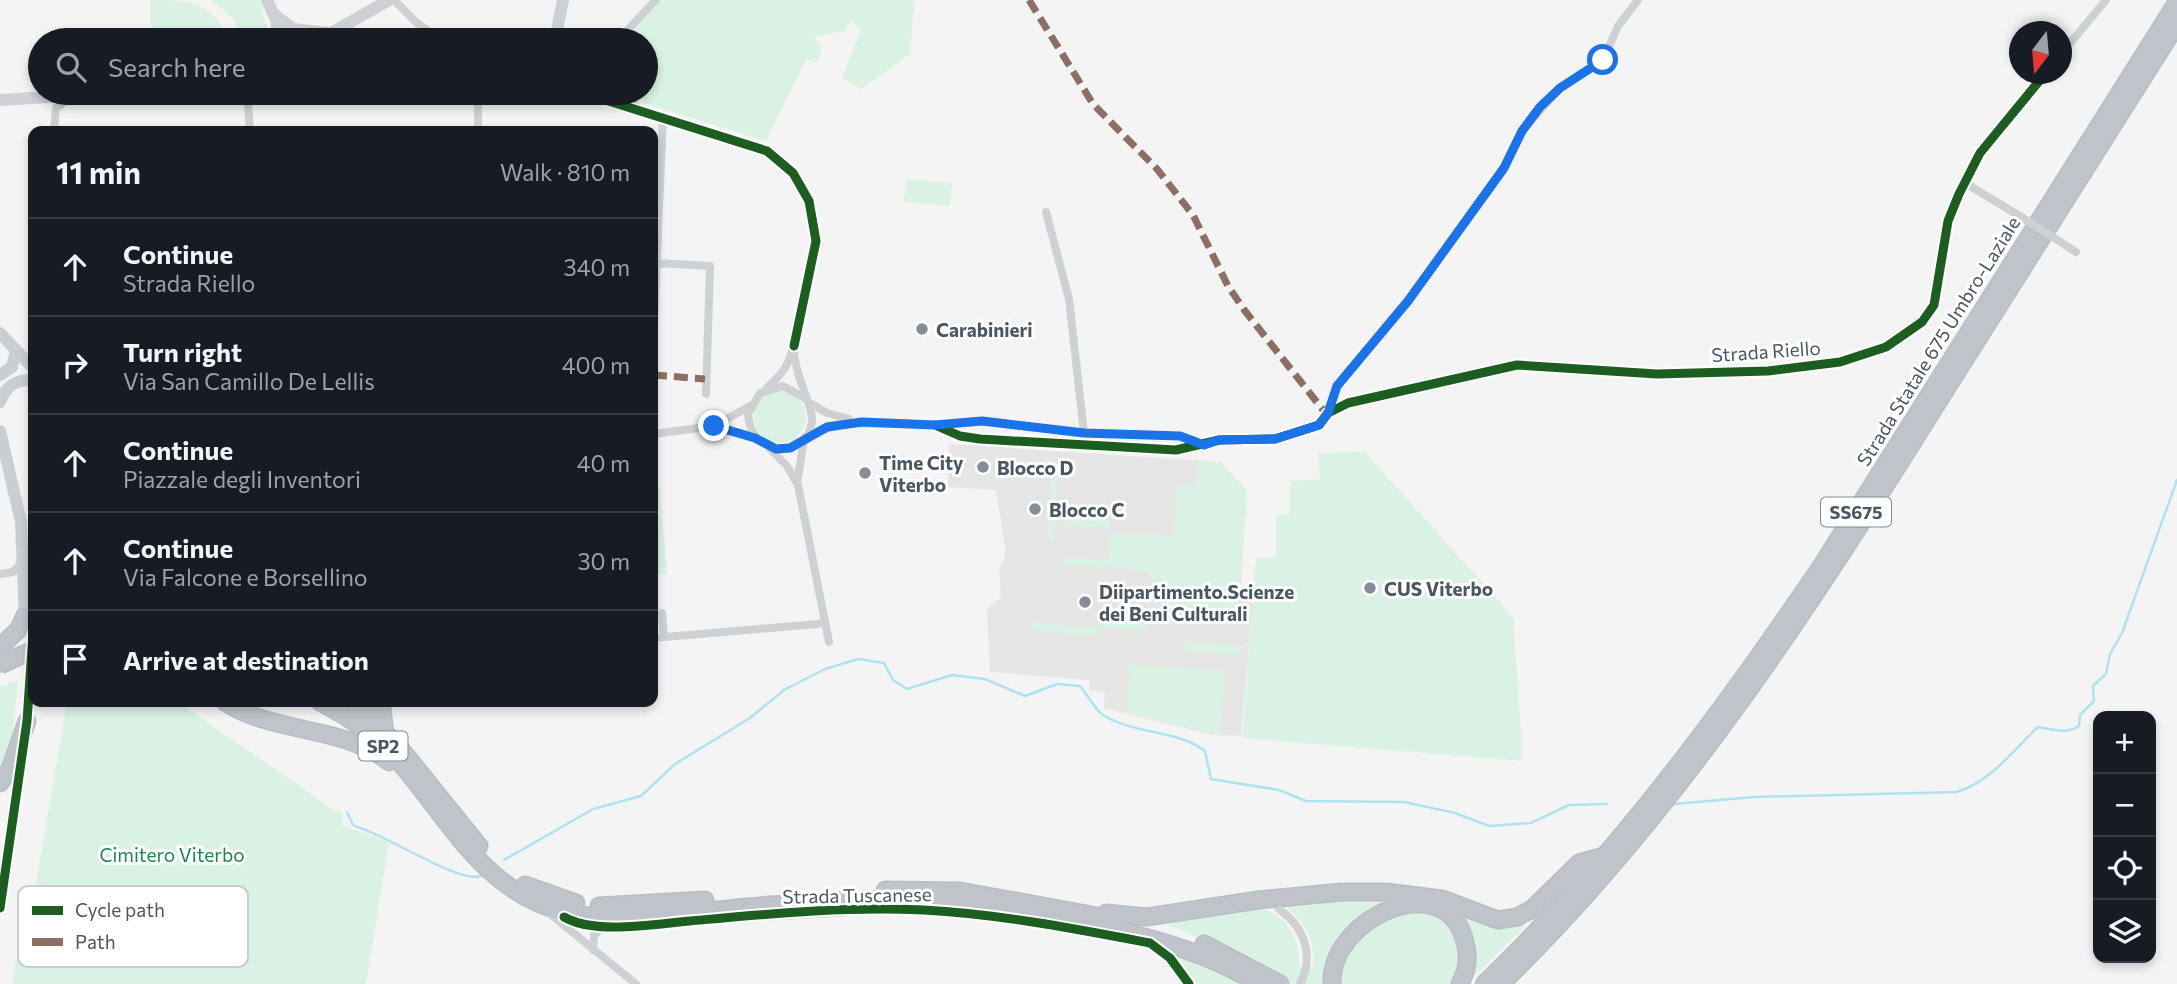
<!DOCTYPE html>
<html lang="en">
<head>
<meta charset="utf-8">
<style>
	body { margin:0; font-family:Commissioner,sans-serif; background:#242831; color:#f1f3f6 }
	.controls { position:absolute; right:21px; bottom:21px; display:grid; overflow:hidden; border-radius:14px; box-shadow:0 4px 10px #0003 }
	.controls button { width:63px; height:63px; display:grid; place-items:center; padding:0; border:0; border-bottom:2px solid #363941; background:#171b24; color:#f1f3f6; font:35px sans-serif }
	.compass { position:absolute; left:2009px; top:21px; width:63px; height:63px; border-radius:50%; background:#171b24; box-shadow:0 4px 10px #0003; rotate:196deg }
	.stop { position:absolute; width:21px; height:21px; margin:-16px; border:5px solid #1a73e8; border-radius:50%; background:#fff }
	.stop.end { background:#1a73e8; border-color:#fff; box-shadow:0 2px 7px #0008 }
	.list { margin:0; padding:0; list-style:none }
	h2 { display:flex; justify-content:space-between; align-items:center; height:91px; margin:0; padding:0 28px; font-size:30px }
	h2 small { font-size:23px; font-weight:400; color:#9ea1a6 }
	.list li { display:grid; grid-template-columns:46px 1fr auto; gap:21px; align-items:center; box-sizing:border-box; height:98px; padding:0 28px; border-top:2px solid #363941 }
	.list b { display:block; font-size:26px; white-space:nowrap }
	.list p { margin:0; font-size:23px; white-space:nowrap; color:#9ea1a6 }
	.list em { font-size:23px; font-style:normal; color:#9ea1a6 }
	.icon { flex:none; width:38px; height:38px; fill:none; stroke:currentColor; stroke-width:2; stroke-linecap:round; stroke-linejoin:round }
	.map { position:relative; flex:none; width:2177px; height:984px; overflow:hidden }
	.search { position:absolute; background:#171b24; box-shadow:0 4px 10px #0003; left:28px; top:28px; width:630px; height:77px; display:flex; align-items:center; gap:18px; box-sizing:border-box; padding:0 24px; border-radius:38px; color:#9ea1a6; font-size:26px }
	.panel { position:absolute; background:#171b24; box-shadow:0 4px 10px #0003; left:28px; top:126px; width:630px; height:581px; border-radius:14px }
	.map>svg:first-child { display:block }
</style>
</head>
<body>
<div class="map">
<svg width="2177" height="984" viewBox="0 0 2177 984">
	<rect width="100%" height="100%" fill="#f4f4f4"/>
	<!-- education -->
	<path fill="#e6e5e6" d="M949,444L1221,462L1247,491L1240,598L1253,599L1241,736L1213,735L1104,708L1105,692L1089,690V680L990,672L987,609L1001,597L999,567L1004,560L1005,548L996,490L948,487Z"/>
	<!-- green -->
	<path fill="#d9f2e3" d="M151,0C181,0 211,0 223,31L151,37Z
		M211,0H260L270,40H240L234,19Z
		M662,0H914L910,54L861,89L842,77L861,30L851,20L844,31L813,37L822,47L817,62L806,59L766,141L644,103L640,93H646V40H624Z
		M906,179L952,183L950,206L904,202Z
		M754 417a26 26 0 1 1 52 0a26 26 0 1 1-52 0Z
		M1365,452L1513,617L1523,761L1242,738L1256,558L1276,557V515L1290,514V481L1320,479L1318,453Z
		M1198,461L1221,462L1247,491L1238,615L1169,611L1146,570L1064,564V558L1108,561L1110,533L1173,536L1176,487H1193L1197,483Z
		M1051,476H1058L1054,541L1047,540Z
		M660,487L667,574L653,575V488Z
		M1067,517L1110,520L1109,528L1066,526Z
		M1100,619L1148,623L1147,631L1099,628Z
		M1030,623L1097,627V635L1030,630Z
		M1186,642L1242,646L1241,655L1185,651Z
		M1130,665L1225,671L1220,735L1127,713Z
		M18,680L12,742L0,777V687Z
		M67,702H178L334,810L342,812L343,826L389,842L366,984H12L16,960H22L24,949L18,948L26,905L32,906Z
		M1315,899H1397L1366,919L1328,984H1288L1239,954L1168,925C1184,919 1244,905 1259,908C1287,914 1301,941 1299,966L1313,968C1316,940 1304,920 1282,904Z
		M1403,909L1428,911L1447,922L1462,950L1456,984H1339C1338,947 1373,923 1403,909Z
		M1458,915L1489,926L1526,925L1471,980Z
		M1179,956L1243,984H1193L1177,960Z"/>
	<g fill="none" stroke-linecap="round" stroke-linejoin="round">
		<!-- stream -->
		<path stroke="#aee2f0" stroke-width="2.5" d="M1674,804L1754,797L1956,792C1989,784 2014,749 2038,727C2053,729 2066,735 2079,726L2080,715L2094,701L2093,686L2106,674L2110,654L2122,633L2177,480
			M347,812L353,825L357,827C385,834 459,884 481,876
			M504,860L593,809L641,796L675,764L750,718L784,690L825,669L858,659L884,663L893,680L907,689L952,675L985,679L1025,696L1057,684L1080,686C1087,694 1095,710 1103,715C1135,735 1176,729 1205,751L1211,779L1279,790L1306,801L1404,802L1455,813L1489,826L1531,823L1569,805L1607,804"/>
		<!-- highway casing -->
		<g stroke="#b9bec3" stroke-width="19">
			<path id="highway" d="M0,647L19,629L25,615
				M225,702C271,733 345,726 389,762
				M320,702C349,717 374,734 396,758C447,816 483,892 564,912C630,927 703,909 770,905C820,902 873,897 923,900C967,902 1011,912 1054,919C1128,931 1194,945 1259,984
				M355,702L400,748L479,846
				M381,702L385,732
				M0,783L10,769L27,721
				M525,885L576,903
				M885,890L960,891L1119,920
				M599,906L705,900
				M1106,913L1147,917L1258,900L1342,892H1386L1442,899L1498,920L1517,917L1532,909L1579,863L1604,856
				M1204,944L1280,984
				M1332,984C1329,918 1446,865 1465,942C1469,956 1467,971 1460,984
				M1484,984C1613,860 1721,714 1822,565L2177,2
				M1501,984C1678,812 1813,602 1943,394C2021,270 2099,147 2177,24"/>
		</g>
		<!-- street -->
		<path stroke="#ced0d2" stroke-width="8" d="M394,0L417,23L441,40
			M618,40L656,0
			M2062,53L2106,0
			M247,93L250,131
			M583,93L767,151C791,166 807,188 813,215C821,245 800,341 785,368C780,376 773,382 767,388
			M633,93L634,107
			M54,131L56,108L71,97
			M478,131V93
			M1965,183L2023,218
			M1046,212L1069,299L1084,433
			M656,263L710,266L706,394
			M653,346L663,116
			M794,352C795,377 813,405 812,421C807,462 750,457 748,414L760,393L783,386L805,398
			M808,402L827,413L849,419
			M1328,413L1337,386L1408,301L1504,168L1522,131L1560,88L1603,60L1618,26L1638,0
			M935,425L960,436L980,439L1176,450L1219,440L1275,439L1319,425L1328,413L1348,403L1517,365L1657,374L1768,371L1840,362L1886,347L1922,322L1934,305L1948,221L1959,194L1980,153L2045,74
			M714,426L755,437
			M653,434L714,426L750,406
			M806,436L844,423L935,425L982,421L1084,433L1180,436L1203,445
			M770,449L787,466L798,485L829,642
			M798,478L804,439
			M0,574L13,572L22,562
			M662,613L664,637
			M653,638L818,624L824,621
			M1279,909C1304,927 1315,955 1300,984
			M549,913L636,984
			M564,917L590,925H619
			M691,921L908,909L957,912L1048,926
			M1153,945L1170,958L1189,984
			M593,950L594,935L604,926"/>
		<!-- secondary -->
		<path stroke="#ced0d4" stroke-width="12" d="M267,0L277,22V40
			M275,15L293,29L328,33
			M319,40L389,0
			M555,40L563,0
			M0,100L112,93"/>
		<!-- primary -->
		<path stroke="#caced1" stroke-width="12" d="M0,333L33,368
			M0,375L12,367L16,351
			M0,402C6,386 16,379 33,380
			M0,431L21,522L25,623
			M0,908L27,721L33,634"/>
		<!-- highway -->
		<use href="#highway" stroke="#bec4c9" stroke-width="16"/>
		<!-- highway-bridge casing -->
		<g stroke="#b9bec3" stroke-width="19" stroke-linecap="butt">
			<path id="highway-bridge" d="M0,665L33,650"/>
		</g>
		<!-- street-bridge -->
		<path stroke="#ced0d2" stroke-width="8" d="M2023,218L2076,252"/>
		<!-- highway-bridge -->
		<use href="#highway-bridge" stroke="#bec4c9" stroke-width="16"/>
		<!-- quiet -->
		<path stroke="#8d6e63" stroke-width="7" stroke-dasharray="14 7" stroke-linecap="butt" d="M1029,0L1093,104L1157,169L1193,215L1228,286L1245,311L1327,415
			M653,375L705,379"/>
		<!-- cycleway casing -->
		<g stroke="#fff" stroke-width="13">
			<path id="cycleway" d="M583,93L767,151L793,173L809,201L816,241L794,346
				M935,425L960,436L980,439L1176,450L1219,440L1275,439L1319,425L1328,413L1348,403L1517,365L1657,374L1768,371L1840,362L1886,347L1922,322L1934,305L1948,221L1959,194L1980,153L2045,74
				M0,908L27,721L33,634
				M564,917C595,935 655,924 690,921C767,914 846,906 924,910C999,914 1076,929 1150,943L1170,958L1189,984"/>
		</g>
		<!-- cycleway -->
		<use href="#cycleway" stroke="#1b5e20" stroke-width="9"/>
	</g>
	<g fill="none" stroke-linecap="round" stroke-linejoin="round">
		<!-- route -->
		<path stroke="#1a73e8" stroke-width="9" d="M714,426L755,438L776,449L790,448L827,427L862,422L935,425L982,421L1084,433L1180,436L1204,445L1219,440L1275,439L1319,425L1328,413L1337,386L1408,301L1504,168L1522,131L1540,107L1560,88L1603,60"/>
	</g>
	<!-- markers -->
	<g fill="#868d94" stroke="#fff" stroke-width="2.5">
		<circle cx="922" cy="329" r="7"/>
		<circle cx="983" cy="467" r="7"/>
		<circle cx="865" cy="473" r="7"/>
		<circle cx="1035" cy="509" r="7"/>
		<circle cx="1370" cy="588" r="7"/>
		<circle cx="1085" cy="602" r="7"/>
	</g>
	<g text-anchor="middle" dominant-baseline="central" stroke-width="6" stroke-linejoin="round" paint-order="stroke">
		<!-- shield labels -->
		<g fill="#fff" stroke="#808990" stroke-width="2">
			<rect x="1821" y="497.5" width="70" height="29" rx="5"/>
			<rect x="358.5" y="731.5" width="49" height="29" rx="5"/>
		</g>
		<g font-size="18" font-weight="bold" fill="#4a5661">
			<text x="1856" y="512">SS675</text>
			<text x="383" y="746">SP2</text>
		</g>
		<!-- poi labels -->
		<g font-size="19" font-weight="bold" fill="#4a5661" stroke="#fff" text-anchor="start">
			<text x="936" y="329">Carabinieri</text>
			<text x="879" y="462">Time City<tspan x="879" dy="22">Viterbo</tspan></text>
			<text x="997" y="467">Blocco D</text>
			<text x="1049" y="509">Blocco C</text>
			<text x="1384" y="588">CUS Viterbo</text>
			<text x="1099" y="591">Diipartimento.Scienze<tspan x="1099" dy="22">dei Beni Culturali</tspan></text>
		</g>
		<!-- street labels -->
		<g font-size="19" fill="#4a5661" stroke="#fff">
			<text transform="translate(1938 341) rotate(-58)">Strada Statale 675 Umbro-Laziale</text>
			<text transform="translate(1766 351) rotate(-4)">Strada Riello</text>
			<text transform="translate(857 895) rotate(-1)">Strada Tuscanese</text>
		</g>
		<!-- park labels -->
		<g font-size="19" fill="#17864f" stroke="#fff">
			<text x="172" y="854">Cimitero Viterbo</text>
		</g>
	</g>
	<!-- legend -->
	<rect x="18" y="886" width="230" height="81" rx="10" fill="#fff" stroke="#c9ccd0" stroke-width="2"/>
	<rect x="32" y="906" width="31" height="9" fill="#1b5e20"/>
	<rect x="32" y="938" width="31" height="8" fill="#8d6e63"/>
	<g font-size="19" fill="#4a5661">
		<text x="75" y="917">Cycle path</text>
		<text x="75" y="949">Path</text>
	</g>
</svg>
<div class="controls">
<button>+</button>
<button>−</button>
<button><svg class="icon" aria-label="locate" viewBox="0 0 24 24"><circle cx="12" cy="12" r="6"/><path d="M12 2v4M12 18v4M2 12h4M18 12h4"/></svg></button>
<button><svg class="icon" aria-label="layers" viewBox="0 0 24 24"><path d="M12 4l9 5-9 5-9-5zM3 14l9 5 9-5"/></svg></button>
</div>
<svg class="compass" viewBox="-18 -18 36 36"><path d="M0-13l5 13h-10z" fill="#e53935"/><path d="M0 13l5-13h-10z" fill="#9ea1a6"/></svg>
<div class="stop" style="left:1603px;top:60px"></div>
<div class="stop end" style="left:714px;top:426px"></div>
<div class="search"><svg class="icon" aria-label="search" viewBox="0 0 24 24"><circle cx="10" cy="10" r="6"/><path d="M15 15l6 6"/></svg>Search here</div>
<section class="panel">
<h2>11 min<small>Walk · 810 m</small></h2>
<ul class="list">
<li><svg class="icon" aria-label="ahead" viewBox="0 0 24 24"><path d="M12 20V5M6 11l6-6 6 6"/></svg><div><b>Continue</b><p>Strada Riello</p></div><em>340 m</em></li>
<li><svg class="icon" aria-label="right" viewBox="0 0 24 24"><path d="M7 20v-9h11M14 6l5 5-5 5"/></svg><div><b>Turn right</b><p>Via San Camillo De Lellis</p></div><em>400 m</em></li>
<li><svg class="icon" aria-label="ahead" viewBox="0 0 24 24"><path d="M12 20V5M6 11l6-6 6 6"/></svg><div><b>Continue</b><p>Piazzale degli Inventori</p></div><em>40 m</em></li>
<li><svg class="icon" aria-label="ahead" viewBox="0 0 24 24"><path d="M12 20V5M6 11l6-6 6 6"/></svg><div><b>Continue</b><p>Via Falcone e Borsellino</p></div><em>30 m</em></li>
<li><svg class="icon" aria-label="arrive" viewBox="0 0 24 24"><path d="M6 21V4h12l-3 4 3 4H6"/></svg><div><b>Arrive at destination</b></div></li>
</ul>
</section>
</div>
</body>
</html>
